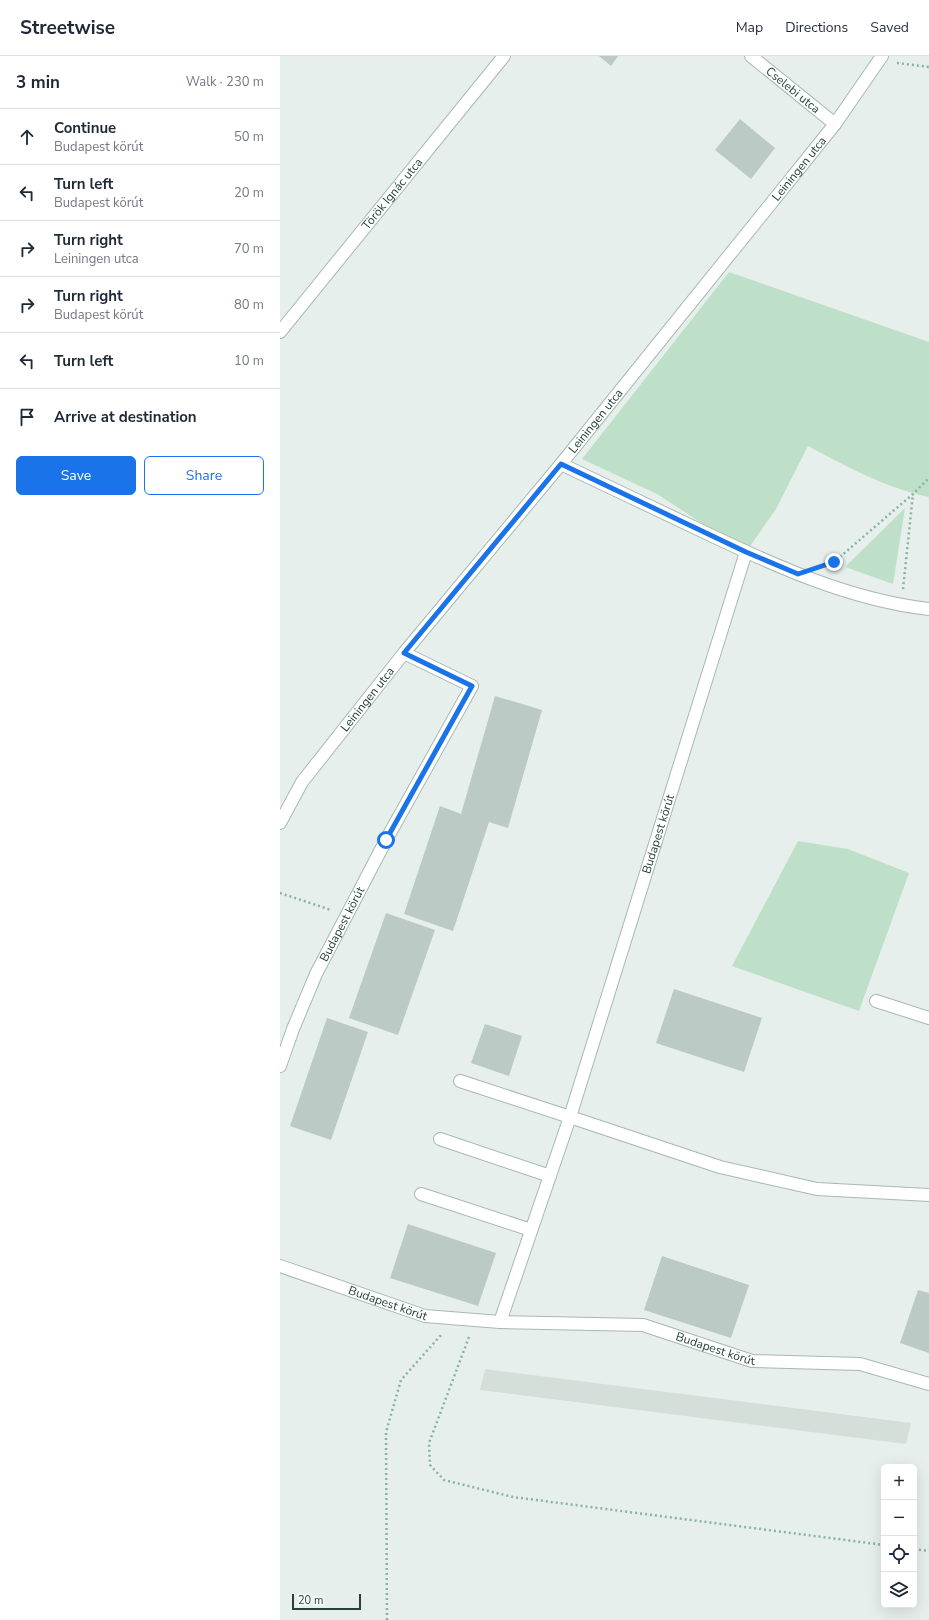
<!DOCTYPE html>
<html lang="en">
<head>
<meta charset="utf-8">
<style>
	body { margin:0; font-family:"Nunito Sans",sans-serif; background:#f6f6f7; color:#1f2937 }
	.controls { position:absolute; right:12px; bottom:12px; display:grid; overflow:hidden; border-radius:6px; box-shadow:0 4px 16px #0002 }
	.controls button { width:36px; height:36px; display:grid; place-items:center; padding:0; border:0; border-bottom:1px solid #e0e1e3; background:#fff; color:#1f2937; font:20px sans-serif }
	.scale { position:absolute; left:12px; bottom:10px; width:69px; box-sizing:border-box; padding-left:4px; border:2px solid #24423a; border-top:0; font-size:11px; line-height:14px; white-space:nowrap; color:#24423a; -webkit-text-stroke:3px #f7fbf9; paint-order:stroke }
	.stop { position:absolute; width:12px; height:12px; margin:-9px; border:3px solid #1a73e8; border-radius:50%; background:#fff }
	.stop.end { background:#1a73e8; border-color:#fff; box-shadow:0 1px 4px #0008 }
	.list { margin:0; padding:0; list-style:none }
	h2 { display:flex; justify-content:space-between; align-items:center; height:52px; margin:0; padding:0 16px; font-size:17px }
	h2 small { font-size:13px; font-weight:400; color:#747a83 }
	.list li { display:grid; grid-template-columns:26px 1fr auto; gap:12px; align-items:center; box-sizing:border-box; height:56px; padding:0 16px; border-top:1px solid #e0e1e3 }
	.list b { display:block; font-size:15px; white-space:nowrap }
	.list p { margin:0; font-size:13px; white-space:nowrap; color:#747a83 }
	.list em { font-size:13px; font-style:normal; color:#747a83 }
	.actions { display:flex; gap:8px; padding:12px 16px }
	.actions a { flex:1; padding:9px 0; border:1px solid #1a73e8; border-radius:6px; text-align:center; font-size:14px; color:#1a73e8 }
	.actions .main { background:#1a73e8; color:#fff }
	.icon { flex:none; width:22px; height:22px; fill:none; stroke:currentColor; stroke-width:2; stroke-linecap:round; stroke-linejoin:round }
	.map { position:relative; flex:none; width:649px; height:1564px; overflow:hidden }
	header { display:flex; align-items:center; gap:24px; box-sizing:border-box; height:56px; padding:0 20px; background:#fff; border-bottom:1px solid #e0e1e3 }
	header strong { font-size:19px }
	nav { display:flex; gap:22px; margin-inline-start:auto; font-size:14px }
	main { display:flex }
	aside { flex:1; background:#fff }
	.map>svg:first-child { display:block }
</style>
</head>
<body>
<header>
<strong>Streetwise</strong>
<nav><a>Map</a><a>Directions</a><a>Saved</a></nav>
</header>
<main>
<aside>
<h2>3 min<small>Walk · 230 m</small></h2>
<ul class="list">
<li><svg class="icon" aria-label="ahead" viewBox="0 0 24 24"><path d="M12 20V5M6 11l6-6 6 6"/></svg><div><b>Continue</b><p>Budapest körút</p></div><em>50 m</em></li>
<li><svg class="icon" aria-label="left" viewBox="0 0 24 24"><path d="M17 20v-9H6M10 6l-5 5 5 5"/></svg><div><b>Turn left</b><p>Budapest körút</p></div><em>20 m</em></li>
<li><svg class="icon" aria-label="right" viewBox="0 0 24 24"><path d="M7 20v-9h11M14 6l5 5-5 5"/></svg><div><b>Turn right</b><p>Leiningen utca</p></div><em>70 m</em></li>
<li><svg class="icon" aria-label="right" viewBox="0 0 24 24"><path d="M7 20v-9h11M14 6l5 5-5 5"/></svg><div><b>Turn right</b><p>Budapest körút</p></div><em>80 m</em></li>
<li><svg class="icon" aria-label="left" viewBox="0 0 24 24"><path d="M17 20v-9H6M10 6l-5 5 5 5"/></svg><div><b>Turn left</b></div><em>10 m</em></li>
<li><svg class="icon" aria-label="arrive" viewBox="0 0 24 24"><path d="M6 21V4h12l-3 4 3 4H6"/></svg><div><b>Arrive at destination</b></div></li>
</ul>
<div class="actions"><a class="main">Save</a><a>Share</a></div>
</aside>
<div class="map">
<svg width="649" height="1564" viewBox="0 0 649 1564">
	<rect width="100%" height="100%" fill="#e6efeb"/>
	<!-- built -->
	<path fill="#d4dfda" d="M205,1313L631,1367L626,1388L200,1334Z"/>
	<!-- green -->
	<path fill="#bfe0c8" d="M449,216L649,286V441C606,432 567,411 528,390L496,453L466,496L377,438L302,403Z
		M625,452L613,528L565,511Z
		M518,785L568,793L629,817L579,955L452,910Z"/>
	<!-- building -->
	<path fill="#bbcac4" d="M319,0H338L331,10Z
		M460,63L495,92L471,123L435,94Z
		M215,640L262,654L228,772L209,766L173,875L124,858L160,750L181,758Z
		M106,857L155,874L118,979L69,962Z
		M394,933L482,962L464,1016L376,987Z
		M47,962L88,976L51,1084L10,1070Z
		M205,968L242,980L229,1020L191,1007Z
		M128,1168L216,1197L198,1250L110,1222Z
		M382,1200L469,1229L451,1282L364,1254Z
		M638,1234L649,1237V1297L620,1287Z"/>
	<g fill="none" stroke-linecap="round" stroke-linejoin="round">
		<!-- lane casing -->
		<g stroke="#a8b8b2" stroke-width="14">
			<path id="lane" d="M596,945L649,962
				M180,1025L290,1061
				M160,1083L270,1120
				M141,1138L251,1174"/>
		</g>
		<!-- street casing -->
		<g stroke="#a8b8b2" stroke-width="14">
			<g id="street">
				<path id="s1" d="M471,0L555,68"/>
				<path id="s2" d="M0,276L224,0"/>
				<path d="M281,408C329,431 376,453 424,476C495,510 570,544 649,553"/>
				<path id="s3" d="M0,767L22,726L124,597L281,408L555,68L602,0"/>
				<path id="s4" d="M0,1010L13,973L36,918L106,784L192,630L124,597"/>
				<path d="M290,1061L440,1111L537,1133L649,1139"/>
				<path id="s5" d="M0,1210L145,1260L220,1266L363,1269L472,1305L580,1308L649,1328"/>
				<path id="s6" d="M220,1266L290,1061L466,496"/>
			</g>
		</g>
		<!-- path -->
		<path stroke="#86b3a5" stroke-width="2.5" stroke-dasharray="2 3" stroke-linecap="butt" d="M617,7L649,11
			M547,508L554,506L633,438L649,422
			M623,533L633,438
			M0,837L51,854
			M189,1281L149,1387L150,1409L164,1424L233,1441L604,1489
			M634,1493L649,1495
			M107,1564L106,1376L121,1324L161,1279"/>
		<!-- lane -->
		<use href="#lane" stroke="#fff" stroke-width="12"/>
		<!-- street -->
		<use href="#street" stroke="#fff" stroke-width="12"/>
	</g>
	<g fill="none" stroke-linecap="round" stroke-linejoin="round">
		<!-- route -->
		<path stroke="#1a73e8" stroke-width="5" d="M106,784L192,630L124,597L281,408L466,496L518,518L554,506"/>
	</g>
	<g text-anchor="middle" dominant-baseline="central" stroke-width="3" stroke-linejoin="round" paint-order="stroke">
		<!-- street labels -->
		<g font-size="12" fill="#24423a" stroke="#f7fbf9">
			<text stroke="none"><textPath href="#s1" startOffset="54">Cselebi utca</textPath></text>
			<text stroke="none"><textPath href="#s3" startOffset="836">Leiningen utca</textPath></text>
			<text stroke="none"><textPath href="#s2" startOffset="178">Török Ignác utca</textPath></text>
			<text stroke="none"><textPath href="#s3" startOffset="512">Leiningen utca</textPath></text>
			<text stroke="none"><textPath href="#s3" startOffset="152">Leiningen utca</textPath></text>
			<text stroke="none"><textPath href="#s6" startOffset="513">Budapest körút</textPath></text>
			<text stroke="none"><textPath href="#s4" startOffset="155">Budapest körút</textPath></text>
			<text stroke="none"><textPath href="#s5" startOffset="114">Budapest körút</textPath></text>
			<text stroke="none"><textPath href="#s5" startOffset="448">Budapest körút</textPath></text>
		</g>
	</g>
</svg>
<div class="controls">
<button>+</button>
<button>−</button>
<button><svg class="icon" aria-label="locate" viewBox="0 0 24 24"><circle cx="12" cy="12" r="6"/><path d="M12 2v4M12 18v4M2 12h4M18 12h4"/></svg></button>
<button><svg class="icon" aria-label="layers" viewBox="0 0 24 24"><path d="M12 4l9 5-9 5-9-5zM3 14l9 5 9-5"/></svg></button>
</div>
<div class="scale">20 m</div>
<div class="stop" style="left:106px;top:784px"></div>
<div class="stop end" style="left:554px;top:506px"></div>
</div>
</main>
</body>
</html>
